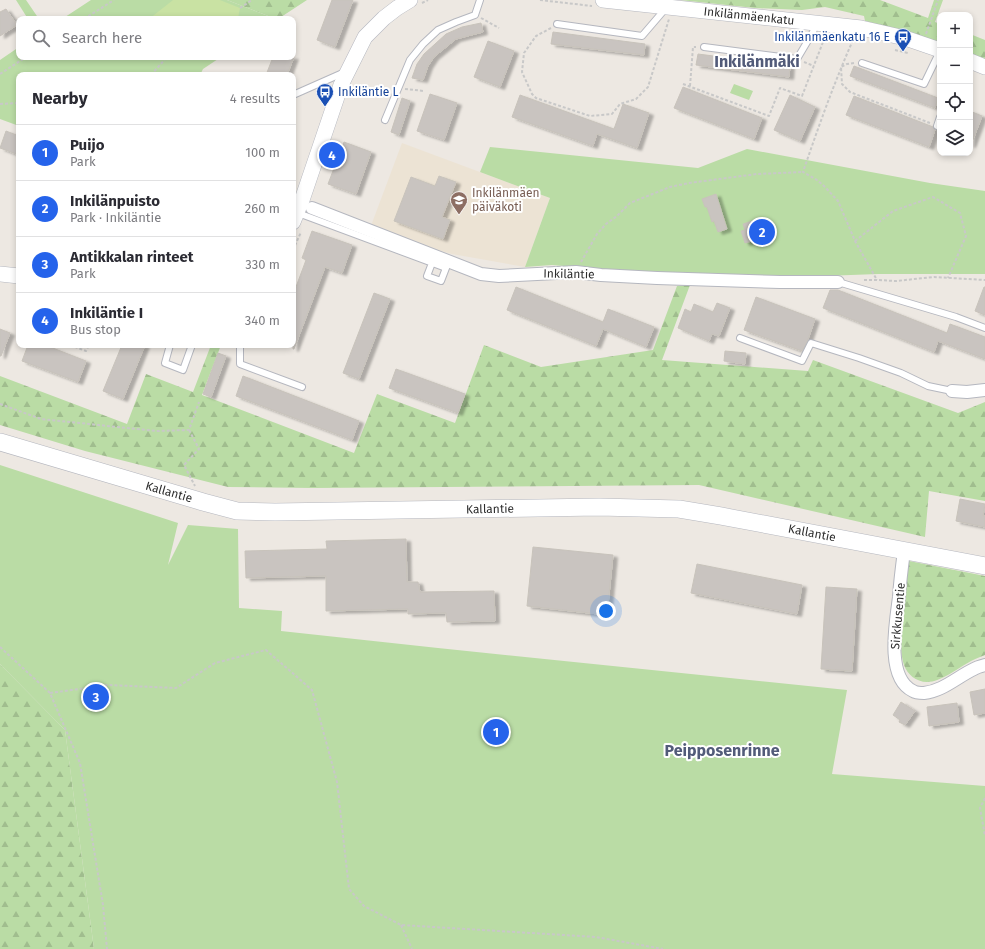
<!DOCTYPE html>
<html lang="en">
<head>
<meta charset="utf-8">
<style>
	body { margin:0; font-family:"Fira Sans",sans-serif; background:#f7f7f7; color:#2b2b33 }
	.controls { position:absolute; right:12px; top:12px; display:grid; overflow:hidden; border-radius:8px; box-shadow:0 2px 6px #0003 }
	.controls button { width:36px; height:36px; display:grid; place-items:center; padding:0; border:0; border-bottom:1px solid #e1e1e2; background:#fff; color:#2b2b33; font:20px sans-serif }
	.you { position:absolute; left:606px; top:611px; width:14px; height:14px; margin:-10px; border:3px solid #fff; border-radius:50%; background:#1a73e8; box-shadow:0 0 0 6px #1a73e833 }
	.badge { display:grid; place-items:center; width:26px; height:26px; border-radius:50%; background:#2563eb; color:#fff; font-size:13px; font-weight:700 }
	.pin { position:absolute; translate:-50% -50%; border:2px solid #fff; box-shadow:0 1px 4px #0006 }
	.list { margin:0; padding:0; list-style:none }
	h2 { display:flex; justify-content:space-between; align-items:center; height:52px; margin:0; padding:0 16px; font-size:17px }
	h2 small { font-size:13px; font-weight:400; color:#7c7c81 }
	.list li { display:grid; grid-template-columns:26px 1fr auto; gap:12px; align-items:center; box-sizing:border-box; height:56px; padding:0 16px; border-top:1px solid #e1e1e2 }
	.list b { display:block; font-size:15px; white-space:nowrap }
	.list p { margin:0; font-size:13px; white-space:nowrap; color:#7c7c81 }
	.list em { font-size:13px; font-style:normal; color:#7c7c81 }
	.icon { flex:none; width:22px; height:22px; fill:none; stroke:currentColor; stroke-width:2; stroke-linecap:round; stroke-linejoin:round }
	.map { position:relative; flex:none; width:985px; height:949px; overflow:hidden }
	.search { position:absolute; background:#fff; box-shadow:0 2px 6px #0003; left:16px; top:16px; width:280px; height:44px; display:flex; align-items:center; gap:10px; box-sizing:border-box; padding:0 14px; border-radius:8px; color:#7c7c81; font-size:15px }
	.panel { position:absolute; background:#fff; box-shadow:0 2px 6px #0003; left:16px; top:72px; width:280px; height:276px; border-radius:8px }
	.map>svg:first-child { display:block }
</style>
</head>
<body>
<div class="map">
<svg width="985" height="949" viewBox="0 0 985 949">
	<defs>
		<pattern id="forest-firs" width="22" height="20" patternUnits="userSpaceOnUse"><rect width="22" height="20" fill="#badca5"/><path d="M5 1l3.5 6h-7zM16 11l3.5 6h-7z" fill="#a0bd8e"/></pattern>
		<filter id="shadow"><feDropShadow dx="4.5" dy="2.5" stdDeviation="1" flood-color="#0004"/></filter>
	</defs>
	<rect width="100%" height="100%" fill="#ede8e2"/>
	<!-- education -->
	<path fill="#ece3d4" d="M402,143L550,198L525,267L452,254L369,231Z"/>
	<!-- forest -->
	<path fill="url(#forest-firs)" d="M227,0H307L278,19H276Z
		M680,0H880L928,18L934,0H943L935,22L940,24V44L916,34L865,21L864,16L825,7L802,10L755,8Z
		M970,34L985,40V63L970,56Z
		M690,285L662,360L808,371L813,360L958,413L985,402V501L929,491L925,537L699,485L313,488L228,487L85,451L0,425V376L127,424L146,374L193,392L211,345H221L202,395L354,453L377,394L455,423L484,345L541,367L653,350L677,286Z
		M909,561L985,576V655C980,657 975,659 971,661C958,668 941,682 927,682C916,682 907,674 904,665C901,656 901,646 901,637C901,612 906,586 909,561Z
		M0,664L65,730L94,949H0Z"/>
	<!-- park -->
	<path fill="#badca5" d="M16,0H26L39,19H28Z
		M91,0H227L276,19H62Z
		M19,47V57H221L203,69L200,75H19V126L0,119V60Z
		M734,84L753,91L749,100L730,93Z
		M490,147L698,168L747,149L930,183L985,191V274H878L744,279L635,272L552,265L525,267L550,198L480,172Z
		M0,465L178,523L168,565L188,525L238,529L239,608L282,611L281,631L438,648L847,690L832,774L985,786V949H94L65,730L0,664Z"/>
	<!-- pitch -->
	<path fill="#c9e2a3" d="M173,0H220L240,8L238,18L235,19H149Z"/>
	<!-- building -->
	<path fill="#c9c4c0" stroke="#c8c3bb" filter="url(#shadow)" d="M332,0H353L335,47L317,40Z
		M6,9L17,25L0,36V12Z
		M481,23L483,32L456,39L434,57L428,66L423,80L412,78L417,64L424,54L446,34L462,27Z
		M553,32L645,44L644,55L551,44Z
		M488,41L514,51L500,87L474,77Z
		M698,54L790,66L789,77L696,65Z
		M273,57H294L287,75H266Z
		M854,66L938,98L935,108L850,76Z
		M683,87L762,118L754,139L674,108Z
		M430,94L457,103L444,140L417,131Z
		M520,95L614,129L623,104L649,113L637,148L597,134L593,146L512,117Z
		M790,95L815,107L800,141L774,130Z
		M854,96L933,127L935,130L929,147L846,115Z
		M402,98L410,101L399,135L391,132Z
		M970,111L982,116L971,145H970Z
		M6,131L19,136V155L0,148Z
		M344,142L371,152L356,194L328,184Z
		M439,176L456,182L442,217L450,220L443,239L394,221L411,177L435,186Z
		M716,194L727,229L718,232L714,221L712,222L707,207H705L702,199Z
		M752,221L754,227L765,223L769,236L745,243L741,231L745,230L743,224Z
		M312,231L352,245L342,273L325,267L294,349H293V295L306,260L302,258Z
		M516,287L603,322L608,309L654,327L646,347L603,329L596,346L507,310Z
		M984,287H985V315L975,311Z
		M830,290H838L947,333L950,324L985,337V359L938,341L934,352L823,308Z
		M374,293L390,299L359,379L343,373Z
		M756,297L815,319L807,342L802,351L744,330Z
		M717,303L730,308L719,336L712,334L709,341L678,328L685,309L691,312L694,304L713,312Z
		M0,329L10,333L1,356H0Z
		M28,345H45L86,361L78,382L22,361Z
		M122,345H145L123,399L103,391Z
		M725,351L746,353L745,364L724,361Z
		M218,353L226,356L211,397L203,394Z
		M396,369L465,394L458,413L389,388Z
		M243,376L359,421L352,440L236,396Z
		M960,499L985,504L983,516H985V527L956,521Z
		M406,539L407,582H418L420,592L494,591L495,621L447,622L446,613L408,614V609L326,611V576L246,578L245,551L327,549L326,541Z
		M533,547L613,555L607,615L527,606Z
		M697,564L802,585L797,614L691,593Z
		M826,587L857,589L852,671L821,669Z
		M985,689V713L974,715L970,692Z
		M901,702L915,711L905,725L899,722L900,720L893,715Z
		M957,703L959,722L929,726L927,707Z"/>
	<g fill="none" stroke-linecap="round" stroke-linejoin="round">
		<!-- service casing -->
		<g stroke="#b5b7bf" stroke-width="8">
			<path id="service" d="M557,24L642,36L666,8
				M704,47L797,59L813,32L816,23
				M862,63L924,84L940,51
				M293,95L345,72
				M385,120L410,60L423,44L438,30L456,22L475,15L480,0
				M937,126L940,117
				M298,213L446,268L441,281L427,276L432,263
				M838,282L956,317L985,328
				M740,338L802,361L811,343L859,358L901,373L928,386L952,391
				M170,345L165,363L183,370L192,345
				M240,345V364L302,387"/>
		</g>
		<!-- minor casing -->
		<g stroke="#b5b7bf" stroke-width="14">
			<path id="minor" d="M312,208L481,274L499,276L576,272L601,275L657,278L780,282H838
				M952,391L967,392L985,390
				M904,551C902,566 900,581 899,597C896,621 885,678 913,691C916,693 920,693 924,693C943,691 957,677 974,669C977,667 981,666 985,665"/>
		</g>
		<!-- tertiary casing -->
		<g stroke="#b5b7bf" stroke-width="16">
			<path id="tertiary" d="M603,0L861,28L905,38L940,50
				M970,61L985,67
				M293,222L302,200L341,85L365,37L384,18L397,8L410,0
				M0,274L19,276"/>
		</g>
		<!-- secondary casing -->
		<g stroke="#b5b7bf" stroke-width="18">
			<path id="secondary" d="M0,442L203,502L237,511L275,512L599,507L679,509L721,516L985,566"/>
		</g>
		<!-- path -->
		<path stroke="#c8c8c8" stroke-width="2" stroke-dasharray="3 2" stroke-linecap="butt" d="M540,0L592,6
			M422,3L428,0
			M240,8L252,0
			M481,18L499,28
			M84,19L114,0
			M551,28L536,36L524,53L522,72L532,94L536,98L590,116L612,114L620,104L636,99L648,87L669,19
			M926,34L938,0
			M853,40C834,83 818,128 803,172L817,180L824,186L838,201L855,241L877,280
			M895,50L908,53
			M804,62L814,66
			M854,63L847,64L841,67L842,84L850,92L930,123
			M0,74L26,57
			M151,75L167,57
			M683,84L769,116L780,88L802,96L825,37
			M690,86L693,47H696
			M405,89L424,91
			M0,104L19,103
			M331,156L336,141
			M855,241L893,211L933,197L960,213L966,236L948,278
			M293,250L301,232
			M581,262L597,234L606,224L617,216L630,203L670,187L689,183L757,174L803,172
			M864,280H877L896,281L934,277L985,280
			M70,345L86,351L89,345
			M0,404L41,419L156,431L189,430L199,402
			M189,430L199,449L184,465L195,486
			M0,647L50,693L80,763L103,905L107,949
			M50,693L108,685L176,688L215,663L266,650L312,690L337,782L349,889L364,906L401,925L596,937L663,949
			M985,798L980,808L985,836
			M401,925L412,949"/>
		<!-- service -->
		<use href="#service" stroke="#fff" stroke-width="6"/>
		<!-- minor -->
		<use href="#minor" stroke="#fff" stroke-width="12"/>
		<!-- tertiary -->
		<use href="#tertiary" stroke="#fff" stroke-width="15"/>
		<!-- secondary -->
		<use href="#secondary" stroke="#fff" stroke-width="17"/>
	</g>
	<!-- icons -->
	<defs>
		<g id="bus-pin" transform="scale(0.9)"><path d="M0 17L-7.5 6A9.5 9.5 0 1 1 7.5 6Z" fill="#1a4fb4" stroke="#fff"/><path d="M-5-6H5V4H4V6H2V4H-2V6H-4V4H-5ZM-3.5-4V0h7V-4ZM-3.5 1.2v1.5H-2V1.2ZM2 1.2v1.5H3.5V1.2Z" fill="#fff"/></g>
		<g id="school-pin" transform="scale(0.9)"><path d="M0 17L-7.5 6A9.5 9.5 0 1 1 7.5 6Z" fill="#8d6e63" stroke="#fff"/><path d="M0-5L7-2L0 1L-7-2ZM-4 1L0 2.5L4 1V4Q0 6-4 4Z" fill="#fff"/></g>
	</defs>
	<g fill-rule="evenodd">
		<use href="#bus-pin" x="903" y="37"/>
		<use href="#bus-pin" x="325" y="92"/>
		<use href="#school-pin" x="459" y="200"/>
	</g>
	<g text-anchor="middle" dominant-baseline="central" stroke-width="4" stroke-linejoin="round" paint-order="stroke">
		<!-- street labels -->
		<g font-size="12" fill="#2d2d2d" stroke="#fff">
			<text transform="translate(749 16) rotate(6)">Inkilänmäenkatu</text>
			<text transform="translate(569 274) rotate(1)">Inkiläntie</text>
			<text transform="translate(169 492) rotate(16)">Kallantie</text>
			<text transform="translate(490 509) rotate(-1)">Kallantie</text>
			<text transform="translate(812 533) rotate(11)">Kallantie</text>
			<text transform="translate(898 616) rotate(-85)">Sirkkusentie</text>
		</g>
		<!-- transit labels -->
		<g font-size="12" fill="#164399" stroke="#fff" text-anchor="end">
			<text x="890" y="37">Inkilänmäenkatu 16 E</text>
			<text x="338" y="92" text-anchor="start">Inkiläntie L</text>
		</g>
		<!-- education labels -->
		<g font-size="12" fill="#785e54" stroke="#fff" text-anchor="start">
			<text x="472" y="193">Inkilänmäen<tspan x="472" dy="14">päiväkoti</tspan></text>
		</g>
		<!-- district labels -->
		<g font-size="16" font-weight="bold" fill="#525b79" stroke="#fff">
			<text x="757" y="61">Inkilänmäki</text>
			<text x="722" y="750">Peipposenrinne</text>
		</g>
	</g>
</svg>
<div class="controls">
<button>+</button>
<button>−</button>
<button><svg class="icon" aria-label="locate" viewBox="0 0 24 24"><circle cx="12" cy="12" r="6"/><path d="M12 2v4M12 18v4M2 12h4M18 12h4"/></svg></button>
<button><svg class="icon" aria-label="layers" viewBox="0 0 24 24"><path d="M12 4l9 5-9 5-9-5zM3 14l9 5 9-5"/></svg></button>
</div>
<div class="you"></div>
<div class="pin badge" style="left:496px;top:732px">1</div>
<div class="pin badge" style="left:762px;top:232px">2</div>
<div class="pin badge" style="left:96px;top:697px">3</div>
<div class="pin badge" style="left:332px;top:155px">4</div>
<div class="search"><svg class="icon" aria-label="search" viewBox="0 0 24 24"><circle cx="10" cy="10" r="6"/><path d="M15 15l6 6"/></svg>Search here</div>
<section class="panel">
<h2>Nearby<small>4 results</small></h2>
<ul class="list">
<li><span class="badge">1</span><div><b>Puijo</b><p>Park</p></div><em>100 m</em></li>
<li><span class="badge">2</span><div><b>Inkilänpuisto</b><p>Park · Inkiläntie</p></div><em>260 m</em></li>
<li><span class="badge">3</span><div><b>Antikkalan rinteet</b><p>Park</p></div><em>330 m</em></li>
<li><span class="badge">4</span><div><b>Inkiläntie I</b><p>Bus stop</p></div><em>340 m</em></li>
</ul>
</section>
</div>
</body>
</html>
